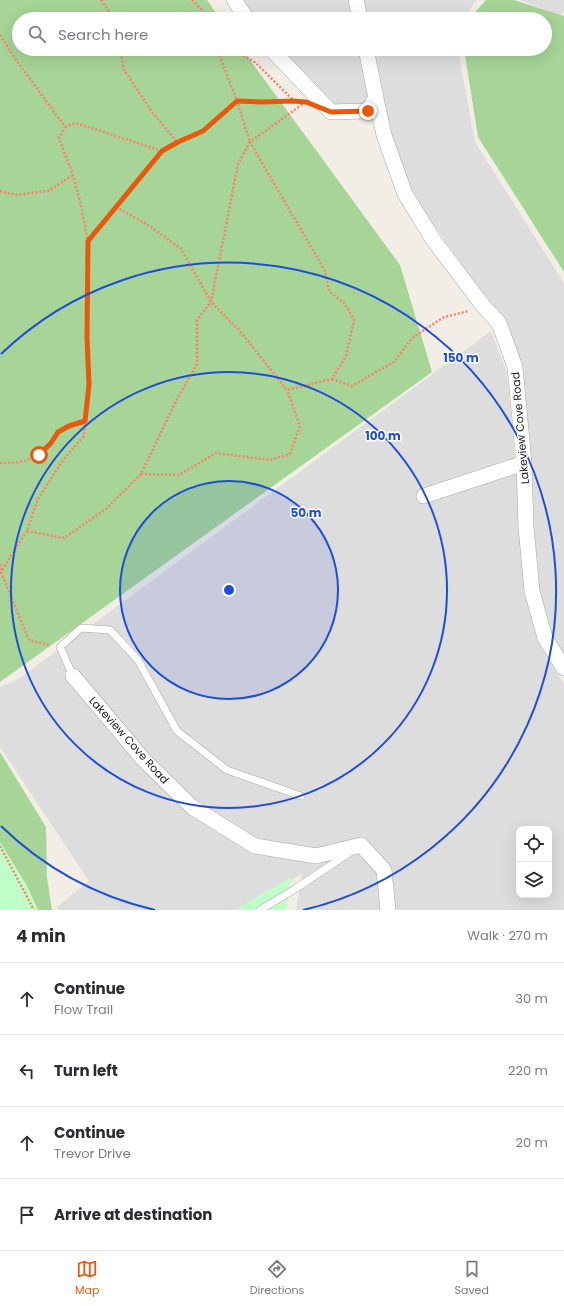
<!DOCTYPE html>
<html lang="en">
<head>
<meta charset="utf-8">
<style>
	body { margin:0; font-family:Poppins,sans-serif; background:#f2f2f3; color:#2b2b33 }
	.controls { position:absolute; right:12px; bottom:12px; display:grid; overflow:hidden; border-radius:8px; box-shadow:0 4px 16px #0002 }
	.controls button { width:36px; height:36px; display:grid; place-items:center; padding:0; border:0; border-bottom:1px solid #e1e1e2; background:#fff; color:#2b2b33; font:20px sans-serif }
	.stop { position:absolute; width:12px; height:12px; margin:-9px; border:3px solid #ea580c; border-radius:50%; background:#fff }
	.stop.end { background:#ea580c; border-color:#fff; box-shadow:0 1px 4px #0008 }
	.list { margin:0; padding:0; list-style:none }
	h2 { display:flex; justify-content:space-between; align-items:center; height:52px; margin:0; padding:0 16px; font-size:17px }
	h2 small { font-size:13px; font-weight:400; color:#7c7c81 }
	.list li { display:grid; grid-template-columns:26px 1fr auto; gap:12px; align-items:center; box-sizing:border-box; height:72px; padding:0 16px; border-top:1px solid #e1e1e2 }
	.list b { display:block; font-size:15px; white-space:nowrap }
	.list p { margin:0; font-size:13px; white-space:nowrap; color:#7c7c81 }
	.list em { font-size:13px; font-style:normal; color:#7c7c81 }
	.icon { flex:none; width:22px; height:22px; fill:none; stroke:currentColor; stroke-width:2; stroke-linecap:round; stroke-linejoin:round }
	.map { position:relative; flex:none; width:564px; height:910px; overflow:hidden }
	.search { position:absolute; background:#fff; box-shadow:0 4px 16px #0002; left:12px; right:12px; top:12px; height:44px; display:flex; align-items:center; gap:10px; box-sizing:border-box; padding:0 14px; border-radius:22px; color:#7c7c81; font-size:15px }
	.sheet { height:340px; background:#fff }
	nav { display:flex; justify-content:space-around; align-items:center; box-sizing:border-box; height:56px; border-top:1px solid #e1e1e2; background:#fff; font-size:11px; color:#7c7c81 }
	nav a { display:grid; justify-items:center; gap:2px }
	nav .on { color:#ea580c }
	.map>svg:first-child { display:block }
</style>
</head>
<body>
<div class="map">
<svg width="564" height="910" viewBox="0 0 564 910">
	<rect width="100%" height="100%" fill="#f2eee6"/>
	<!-- residential -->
	<path fill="#dedddd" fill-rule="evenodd" d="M242,0H477L463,19H256Z
		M520,0H564V12L560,15Z
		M280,49H458L475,142L564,283V666L545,638L536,565L531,453L523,382L507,321L476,285L410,191L389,129L383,92L368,108L331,112Z
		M491,331L507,373L527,591L537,641L564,684V910H296L302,874L240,910H59L57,907L89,881L0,747V687L17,680ZM519,829H549V895H519Z"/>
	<!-- forest -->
	<path fill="#a6d597" d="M0,0H207L220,19H19V49H242L400,265L432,372L0,682Z
		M486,0H514L564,16V272L478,137L464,49H545V19H469Z
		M0,752L46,827L47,877L52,910H0Z"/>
	<!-- park -->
	<path fill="#c0ffc7" d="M0,842L27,886L38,910H0Z
		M291,877L286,910H235Z"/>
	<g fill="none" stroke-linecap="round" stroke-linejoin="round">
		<!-- service casing -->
		<g stroke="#a7a7a7" stroke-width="8">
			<path id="service" d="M73,676L60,647L81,628L110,630L138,660L177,731L227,770L301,796
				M260,910L295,889L349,853"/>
		</g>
		<!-- minor casing -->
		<g stroke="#a7a7a7" stroke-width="16">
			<path id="minor" d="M234,0L247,19
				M356,0L360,19
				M271,49L331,112L368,111L376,98L366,49
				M376,98L384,135L405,194L434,241L484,307L499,323L515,367L524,463L526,527L532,591L545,638L564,668
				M424,496L524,463
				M73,676L144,760L192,807L255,846L316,856L361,845L384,870L388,910"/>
		</g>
		<!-- path -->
		<path stroke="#ff7f6a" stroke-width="2.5" stroke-dasharray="2 2" stroke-linecap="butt" d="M101,0L112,15L113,19
			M192,0L203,11L206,19
			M0,35L17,61L65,127L59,138L73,175L80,201L88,241L87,337L89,385L84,436L63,460L38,499L27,531L0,573
			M120,49L124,70L153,113L177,142
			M233,49L256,63L293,100
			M65,127L76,123L162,151L177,142L203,131L237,101H301
			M0,191L16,195L48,191L73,175
			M116,207L148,225L181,249L211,302L240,331L287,390L332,379L346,356L354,320L345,304L329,291L325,271L250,142L304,103
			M88,241L162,151
			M332,379L352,386L394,362L412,338L444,317L469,311
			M0,463C21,463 36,461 50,444C54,440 55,434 59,431C67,426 76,424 85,421
			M141,474L179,475L216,453L270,460L290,454L300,426L287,390
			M27,531L64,538L106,509L141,474L176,401L197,364V320L211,302L238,164L250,142L237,101L217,49
			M0,564L1,572L29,640L50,645
			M0,846L34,910"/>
		<!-- service -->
		<use href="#service" stroke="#fff" stroke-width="7"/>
		<!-- minor -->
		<use href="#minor" stroke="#fff" stroke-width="15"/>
	</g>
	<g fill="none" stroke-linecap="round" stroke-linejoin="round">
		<!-- route -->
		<path stroke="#ea580c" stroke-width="5" d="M39,455L51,443L58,432L69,426L85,421L89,385L87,337L88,241L162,151L178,142L203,131L237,101L262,102L293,101L306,102L331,112L368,111"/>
	</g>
	<!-- distance rings -->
	<circle cx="229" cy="590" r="109" fill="#1d4ed8" fill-opacity=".12"/>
	<g fill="none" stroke="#1d4ed8" stroke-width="2">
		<circle cx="229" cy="590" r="109"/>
		<circle cx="229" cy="590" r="218"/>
		<path d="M155 910A328 328 0 0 1 1 826M1 354A328 328 0 1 1 303 910"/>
	</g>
	<g text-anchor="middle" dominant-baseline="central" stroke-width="3" stroke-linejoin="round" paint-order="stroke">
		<!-- street labels -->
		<g font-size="11" fill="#202020" stroke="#fff">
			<text transform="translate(520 428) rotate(-95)">Lakeview Cove Road</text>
			<text transform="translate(129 740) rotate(48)">Lakeview Cove Road</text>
		</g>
	</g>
	<circle cx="229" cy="590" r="6" fill="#1d4ed8" stroke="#fff" stroke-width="2"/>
	<g font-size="12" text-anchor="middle" font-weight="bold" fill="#1d4ed8" stroke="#fff" stroke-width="3" stroke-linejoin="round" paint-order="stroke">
		<text x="461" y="362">150 m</text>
		<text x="383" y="440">100 m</text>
		<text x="306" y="517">50 m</text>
	</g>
</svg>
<div class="controls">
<button><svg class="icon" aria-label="locate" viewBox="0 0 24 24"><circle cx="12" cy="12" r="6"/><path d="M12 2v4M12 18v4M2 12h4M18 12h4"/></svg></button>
<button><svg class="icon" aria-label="layers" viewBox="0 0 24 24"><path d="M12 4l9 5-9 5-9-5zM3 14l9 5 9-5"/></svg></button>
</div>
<div class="stop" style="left:39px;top:455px"></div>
<div class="stop end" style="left:368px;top:111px"></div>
<div class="search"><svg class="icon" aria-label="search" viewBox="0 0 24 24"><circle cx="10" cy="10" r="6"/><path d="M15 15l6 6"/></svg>Search here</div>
</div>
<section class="sheet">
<h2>4 min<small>Walk · 270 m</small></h2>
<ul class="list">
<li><svg class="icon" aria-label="ahead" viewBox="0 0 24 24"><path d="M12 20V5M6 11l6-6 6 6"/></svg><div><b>Continue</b><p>Flow Trail</p></div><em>30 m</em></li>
<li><svg class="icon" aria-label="left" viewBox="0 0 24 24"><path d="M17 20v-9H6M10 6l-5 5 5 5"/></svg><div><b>Turn left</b></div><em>220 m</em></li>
<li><svg class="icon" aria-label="ahead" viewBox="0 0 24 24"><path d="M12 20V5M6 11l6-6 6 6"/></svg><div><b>Continue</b><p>Trevor Drive</p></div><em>20 m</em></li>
<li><svg class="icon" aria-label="arrive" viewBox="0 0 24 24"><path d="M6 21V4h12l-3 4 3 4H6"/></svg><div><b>Arrive at destination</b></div></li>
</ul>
</section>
<nav>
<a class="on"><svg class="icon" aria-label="map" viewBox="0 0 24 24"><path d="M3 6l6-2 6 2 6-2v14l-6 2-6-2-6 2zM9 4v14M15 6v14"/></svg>Map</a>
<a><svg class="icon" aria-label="directions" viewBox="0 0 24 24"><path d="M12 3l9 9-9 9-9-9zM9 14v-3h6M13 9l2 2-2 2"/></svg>Directions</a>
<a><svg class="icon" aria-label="saved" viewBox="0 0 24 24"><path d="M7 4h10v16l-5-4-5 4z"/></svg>Saved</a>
</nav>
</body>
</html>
